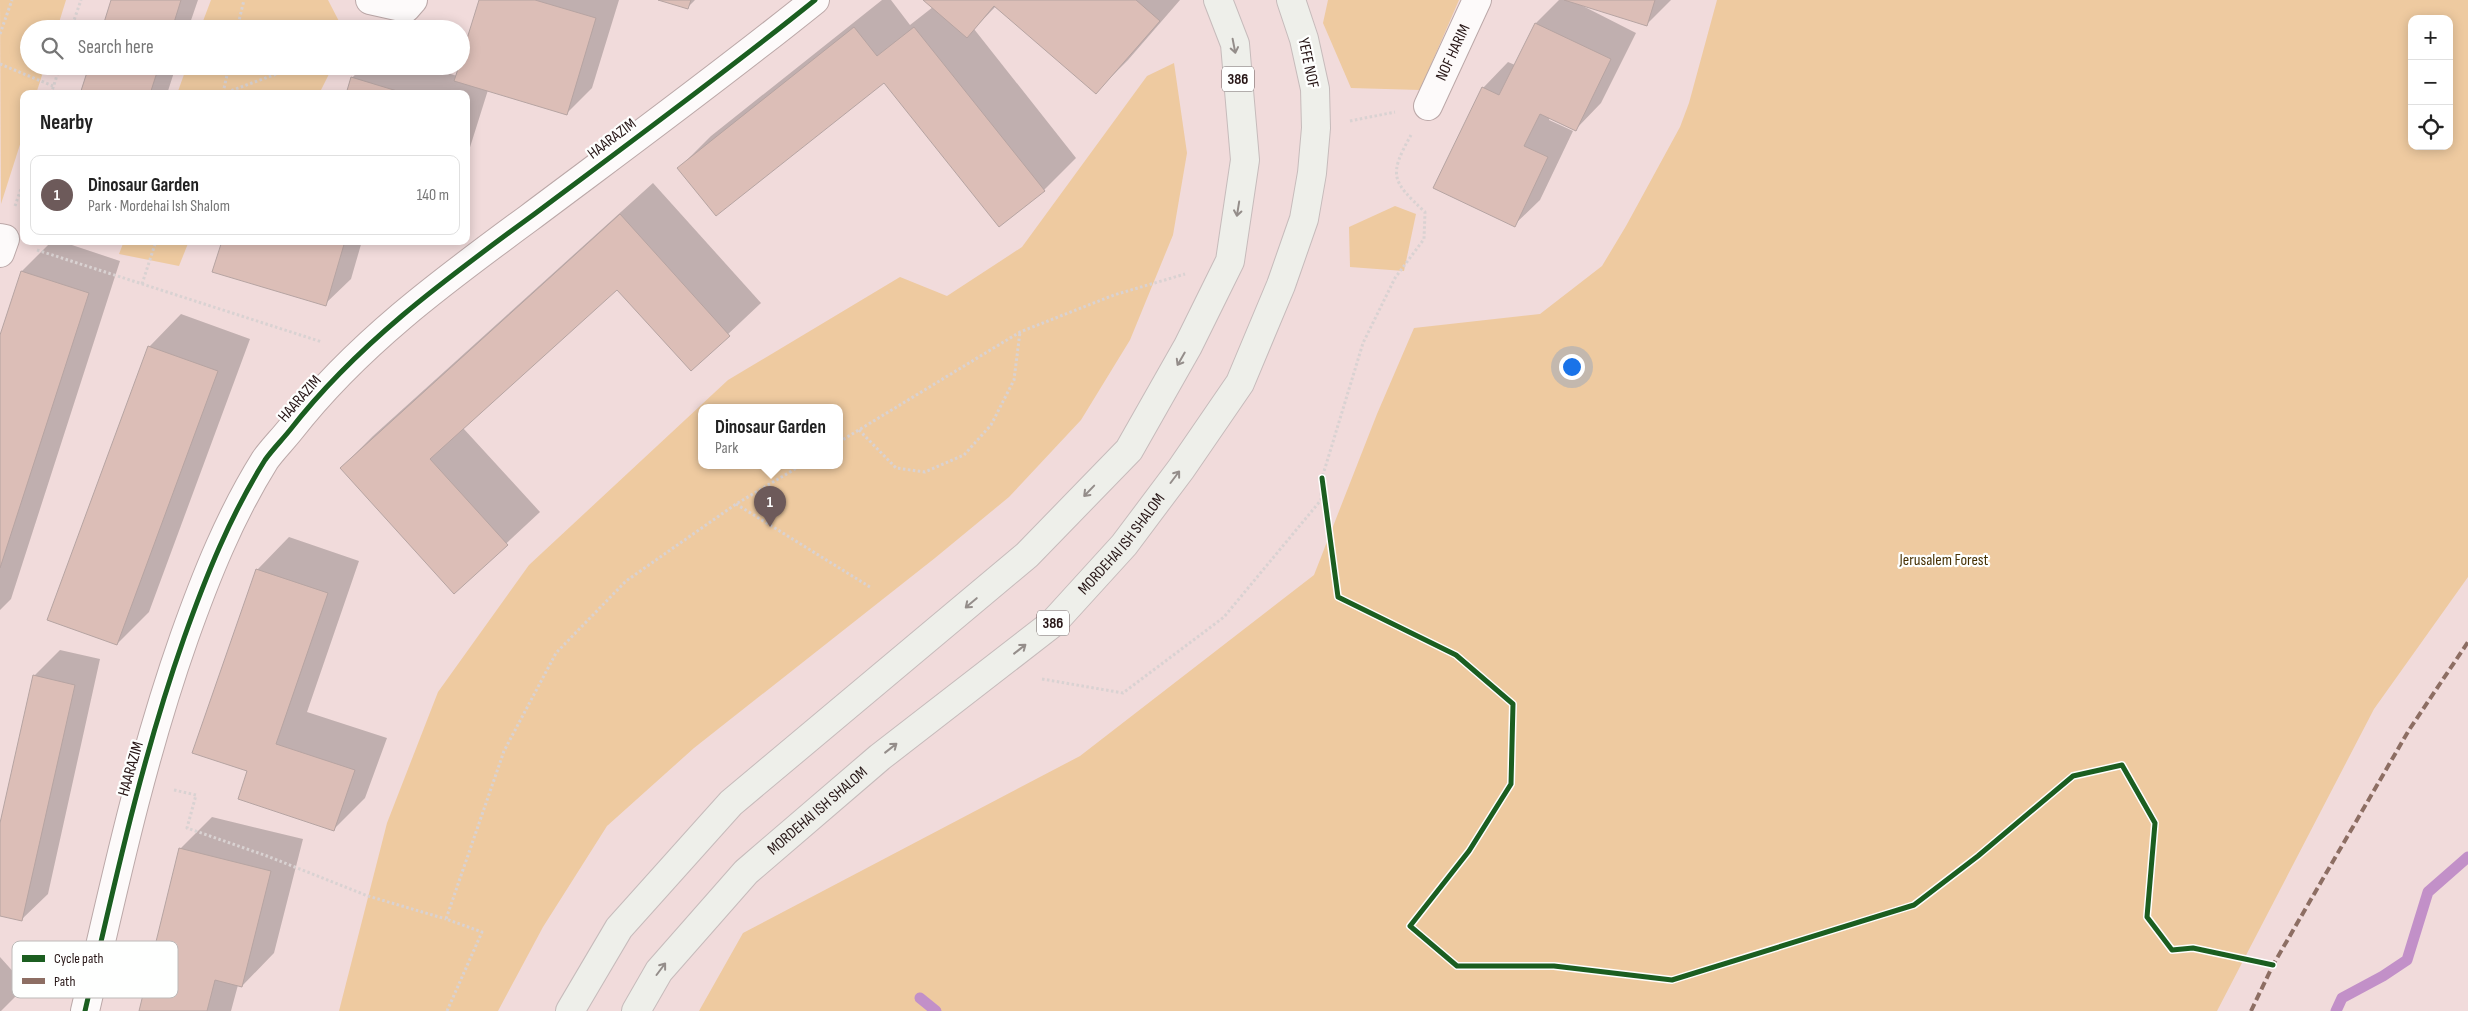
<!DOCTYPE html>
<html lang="en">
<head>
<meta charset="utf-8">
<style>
	body { margin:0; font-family:"Sofia Sans Condensed",sans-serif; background:#f2f2f2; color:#222 }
	.controls { position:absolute; right:15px; top:15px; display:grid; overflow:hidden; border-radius:10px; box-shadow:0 2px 12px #0003 }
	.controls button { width:45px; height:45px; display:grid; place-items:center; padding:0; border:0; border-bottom:1px solid #e0e0e0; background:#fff; color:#222; font:25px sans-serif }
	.you { position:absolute; left:1571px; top:366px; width:18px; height:18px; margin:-12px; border:4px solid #fff; border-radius:50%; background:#1a73e8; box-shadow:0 0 0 8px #1a73e833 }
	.badge { display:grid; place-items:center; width:32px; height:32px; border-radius:50%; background:#6d5a5a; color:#fff; font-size:16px; font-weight:700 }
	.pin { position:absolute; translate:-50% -41px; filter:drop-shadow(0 1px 2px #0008) }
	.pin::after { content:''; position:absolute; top:26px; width:18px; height:15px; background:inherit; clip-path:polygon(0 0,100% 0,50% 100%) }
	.popup { position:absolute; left:698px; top:404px; width:145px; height:65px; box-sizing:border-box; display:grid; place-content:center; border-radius:10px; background:#fff; filter:drop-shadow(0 1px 4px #0005); font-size:16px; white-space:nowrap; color:#767676 }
	.popup b { font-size:19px; color:#222 }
	.popup::after { content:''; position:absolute; left:50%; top:100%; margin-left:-10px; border:10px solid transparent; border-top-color:#fff }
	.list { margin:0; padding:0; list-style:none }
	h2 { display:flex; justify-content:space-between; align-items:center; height:65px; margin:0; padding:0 20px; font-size:21px }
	h2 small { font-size:16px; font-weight:400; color:#767676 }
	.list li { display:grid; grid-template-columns:32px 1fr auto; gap:15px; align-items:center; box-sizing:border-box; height:80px; margin:0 10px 10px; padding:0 10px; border:1px solid #e0e0e0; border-radius:10px }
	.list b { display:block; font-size:19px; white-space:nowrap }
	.list p { margin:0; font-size:16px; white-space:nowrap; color:#767676 }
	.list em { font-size:16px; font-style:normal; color:#767676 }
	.icon { flex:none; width:28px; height:28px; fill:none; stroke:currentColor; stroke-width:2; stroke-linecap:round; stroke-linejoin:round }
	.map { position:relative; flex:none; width:2468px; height:1011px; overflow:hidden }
	.search { position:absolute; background:#fff; box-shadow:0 2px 12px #0003; left:20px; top:20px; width:450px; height:55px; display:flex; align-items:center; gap:12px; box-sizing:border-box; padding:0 18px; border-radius:28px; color:#767676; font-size:19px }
	.panel { position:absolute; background:#fff; box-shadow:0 2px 12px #0003; left:20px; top:90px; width:450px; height:155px; border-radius:10px }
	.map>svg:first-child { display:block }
</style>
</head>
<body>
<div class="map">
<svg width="2468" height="1011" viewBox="0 0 2468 1011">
	<rect width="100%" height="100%" fill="#f1dbdb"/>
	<!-- green -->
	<path fill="#eecaa0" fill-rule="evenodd" d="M0,0H66L57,29H29V66H45L36,94H24V132L1,204Z
		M211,0H328L343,29H200Z
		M1328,0H1459L1420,90L1351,88L1323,23Z
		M1717,0H2468V577L2374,709L2217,1011H699L743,933L1080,756L1314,575L1377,414L1414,328L1540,314L1602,266L1626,226L1680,127L1689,103ZM2412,19H2449V146H2412Z
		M1174,63L1187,153L1173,235L1130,340L1081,420L1009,497L935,558L694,748L607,826L543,927L498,1011H339L387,823L438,692L529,565L728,380L900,277L947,296L1022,247L1147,76ZM839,408V466H701V408Z
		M187,66H333L319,94H177Z
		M1395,206L1416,214L1404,271L1350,267L1349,227Z
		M124,241H189L179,266L119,254Z"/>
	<!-- shadow -->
	<path fill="#0003" d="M112,0H198L188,29H103Z
		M480,0H619L592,88L566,114L488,90L466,160V94H347L352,78L363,66H426L457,76Z
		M663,0H695L688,7Z
		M882,0H891L910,25L933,7L925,0H1180L1128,60L1096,92L996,6L974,29L1076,158L1044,190L999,226L884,81L679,168L711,136Z
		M1559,0H1671L1647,24L1573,1L1636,33L1601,103L1576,129L1550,117L1549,120L1573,131L1540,200L1514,225L1483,88L1508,62L1515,65L1536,23Z
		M91,66H176L167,94H82Z
		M653,183L761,303L691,369L617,288L463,428L540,512L454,592L341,468L373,436Z
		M52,241H60L120,261L11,599L0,610V339L22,271Z
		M223,241H362L351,279L325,304Z
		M181,314L250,339L149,612L117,644L149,347Z
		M289,537L359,561L307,712L387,738L365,798L333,830L249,771L257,570Z
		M60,650L100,659L48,894L22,919L0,915V829L34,676Z
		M212,817L303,839L274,953L242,986L238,985L231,1011H140L180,849Z
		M0,957L26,986L1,1011H0Z"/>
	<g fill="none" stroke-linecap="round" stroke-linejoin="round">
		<!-- stream -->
		<path stroke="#c290c8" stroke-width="11" d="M920,998L936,1011
			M2336,1011L2342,998L2383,976L2407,960L2428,892L2468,857"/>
	</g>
	<!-- building -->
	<path fill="#dcbeb7" stroke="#b6a4a2" d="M111,0H181L172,29H102Z
		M479,0H535L596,18L567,115L454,81L459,66H461V58Z
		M658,0H691L688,9Z
		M923,0H1136L1160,21L1096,94L994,6L967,38Z
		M1564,0H1655L1647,26Z
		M1535,23L1611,59L1576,131L1540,114L1524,146L1548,157L1515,227L1433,188L1482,87L1499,95Z
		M854,27L877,56L914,27L1045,191L999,227L884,83L716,216L677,168Z
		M89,66H159L150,94H80Z
		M351,77L407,94H346Z
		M620,214L730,336L691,371L617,290L430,459L508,545L454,594L340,468Z
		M222,241H345L326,306L212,272Z
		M21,271L89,293L0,568V335Z
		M148,346L218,371L117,645L47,620Z
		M256,569L328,593L276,744L355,770L334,831L238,799L247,771L192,753Z
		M33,675L75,685L22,921L0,916V823Z
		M179,848L271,871L242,987L215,980L207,1011H139Z"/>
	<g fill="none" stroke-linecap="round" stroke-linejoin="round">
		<!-- minor casing -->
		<g stroke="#bba8a8" stroke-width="30">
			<g id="minor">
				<path d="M370,0L406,8L413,0"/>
				<path id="s1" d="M1428,106L1477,0"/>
				<path d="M0,238L5,239L0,253"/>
				<path d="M85,1011C114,886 141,760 184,638C206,576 230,516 265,460C272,450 282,440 290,430C356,345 443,281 529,218C625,146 722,75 815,0"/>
			</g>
		</g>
		<!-- major casing -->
		<g stroke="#c6bbbb" stroke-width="30">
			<g id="major">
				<path d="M570,1011L619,928L731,803L1027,555L1129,450L1188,346L1230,261L1245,160L1235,44L1218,0"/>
				<path id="s2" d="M636,1011L659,971L746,872L880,757L1053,623L1124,545L1181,469L1240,383L1281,285L1304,219L1312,173L1316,128L1315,89L1304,39L1291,0"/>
			</g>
		</g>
		<!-- path -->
		<path stroke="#d9d2d2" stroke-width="3" stroke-dasharray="2.5 2.5" stroke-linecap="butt" d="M71,29L81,0
			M237,29L244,0
			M0,34L12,0
			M0,64L53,86
			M223,93L229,66
			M51,94L60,66
			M222,94L298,66
			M1350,121L1395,112
			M15,206L24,180
			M37,250L322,342
			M142,284L156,241
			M859,430L896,468L925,472L964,455L991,425L1014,380L1020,332
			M839,442L1020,332L1114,295L1185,274
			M736,504L870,587
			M1042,679L1123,693L1224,617L1321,500L1322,478L1363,343L1395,278L1424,239L1425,212C1392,181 1388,176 1411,135
			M174,790L196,795L187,828L267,856L368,896L446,919
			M447,1011L482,932L446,919L504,751L556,653L626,581L736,504L800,466"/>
		<!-- minor -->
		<use href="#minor" stroke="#fdfafa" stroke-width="28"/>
		<!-- major -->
		<use href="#major" stroke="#eeefea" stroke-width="28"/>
		<!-- quiet -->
		<path stroke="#8d6e63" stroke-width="4" stroke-dasharray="8 4" stroke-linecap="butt" d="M2251,1011L2273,965L2409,730L2468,642"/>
		<!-- cycleway casing -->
		<g stroke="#fefffe" stroke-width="8">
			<path id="cycleway" d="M1322,478L1338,597L1456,655L1513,704L1511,784L1469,851L1410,926L1457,966H1554L1672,980L1914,905L1978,856L2073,776L2122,765L2155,823L2147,917L2172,950L2193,948L2273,965
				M85,1011C114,886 141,760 184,638C206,576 230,516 265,460C272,450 282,440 290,430C356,345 443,281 529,218C625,146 722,75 815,0"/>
		</g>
		<!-- cycleway -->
		<use href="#cycleway" stroke="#1b5e20" stroke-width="5"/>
	</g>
	<!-- one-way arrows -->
	<defs><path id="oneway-shaft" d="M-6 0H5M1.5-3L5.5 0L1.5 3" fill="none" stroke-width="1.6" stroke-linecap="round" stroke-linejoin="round" transform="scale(1.25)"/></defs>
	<g stroke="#948d8a">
		<use href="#oneway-shaft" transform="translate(1234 46) rotate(79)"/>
		<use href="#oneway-shaft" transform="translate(1238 209) rotate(99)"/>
		<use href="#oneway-shaft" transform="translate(1181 359) rotate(120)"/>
		<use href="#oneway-shaft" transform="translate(1175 477) rotate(-53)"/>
		<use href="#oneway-shaft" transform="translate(1089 491) rotate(134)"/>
		<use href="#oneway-shaft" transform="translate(971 603) rotate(140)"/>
		<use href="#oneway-shaft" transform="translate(1020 649) rotate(-38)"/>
		<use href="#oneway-shaft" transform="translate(891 748) rotate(-38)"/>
		<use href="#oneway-shaft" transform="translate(661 969) rotate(-53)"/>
	</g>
	<g text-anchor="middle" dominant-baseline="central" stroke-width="4.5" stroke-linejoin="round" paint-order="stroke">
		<!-- shield labels -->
		<g fill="#fefffe" stroke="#675b5b" stroke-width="1">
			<rect x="1222" y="66.5" width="32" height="25" rx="4"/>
			<rect x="1037" y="610.5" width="32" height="25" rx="4"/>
		</g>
		<g font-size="15" font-weight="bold" fill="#261515">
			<text x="1238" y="79">386</text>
			<text x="1053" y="623">386</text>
		</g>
		<!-- street labels -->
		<g font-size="16" fill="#261515" stroke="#fefffe">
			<text stroke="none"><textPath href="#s1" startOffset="59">NOF HARIM</textPath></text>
			<text transform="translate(1308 63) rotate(78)">YEFE NOF</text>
			<text transform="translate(612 139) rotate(-37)">HAARAZIM</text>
			<text transform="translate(300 399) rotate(-49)">HAARAZIM</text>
			<text stroke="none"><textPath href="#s2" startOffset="678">MORDEHAI ISH SHALOM</textPath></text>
			<text transform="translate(131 769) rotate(-74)">HAARAZIM</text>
			<text stroke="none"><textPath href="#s2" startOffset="272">MORDEHAI ISH SHALOM</textPath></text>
		</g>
		<!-- park labels -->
		<g font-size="16" fill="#473104" stroke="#fefffe">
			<text x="1944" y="560">Jerusalem Forest</text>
		</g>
	</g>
	<!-- legend -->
	<rect x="12" y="941" width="166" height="57" rx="8" fill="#fefffe" stroke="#bdb9b8" stroke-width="1"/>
	<rect x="22" y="955" width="23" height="7" fill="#1b5e20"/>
	<rect x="22" y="978" width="23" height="6" fill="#8d6e63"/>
	<g font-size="14" fill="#261515">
		<text x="54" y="963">Cycle path</text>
		<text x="54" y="986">Path</text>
	</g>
</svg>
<div class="controls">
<button>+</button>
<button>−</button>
<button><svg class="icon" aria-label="locate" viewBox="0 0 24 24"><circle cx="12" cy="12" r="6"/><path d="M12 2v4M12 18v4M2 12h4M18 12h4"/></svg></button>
</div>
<div class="you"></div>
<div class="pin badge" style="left:770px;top:527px">1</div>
<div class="popup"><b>Dinosaur Garden</b>Park</div>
<div class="search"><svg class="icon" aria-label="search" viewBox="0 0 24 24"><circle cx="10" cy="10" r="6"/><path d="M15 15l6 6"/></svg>Search here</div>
<section class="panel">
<h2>Nearby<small></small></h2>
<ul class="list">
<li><span class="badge">1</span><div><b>Dinosaur Garden</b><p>Park · Mordehai Ish Shalom</p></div><em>140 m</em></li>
</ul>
</section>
</div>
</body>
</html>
